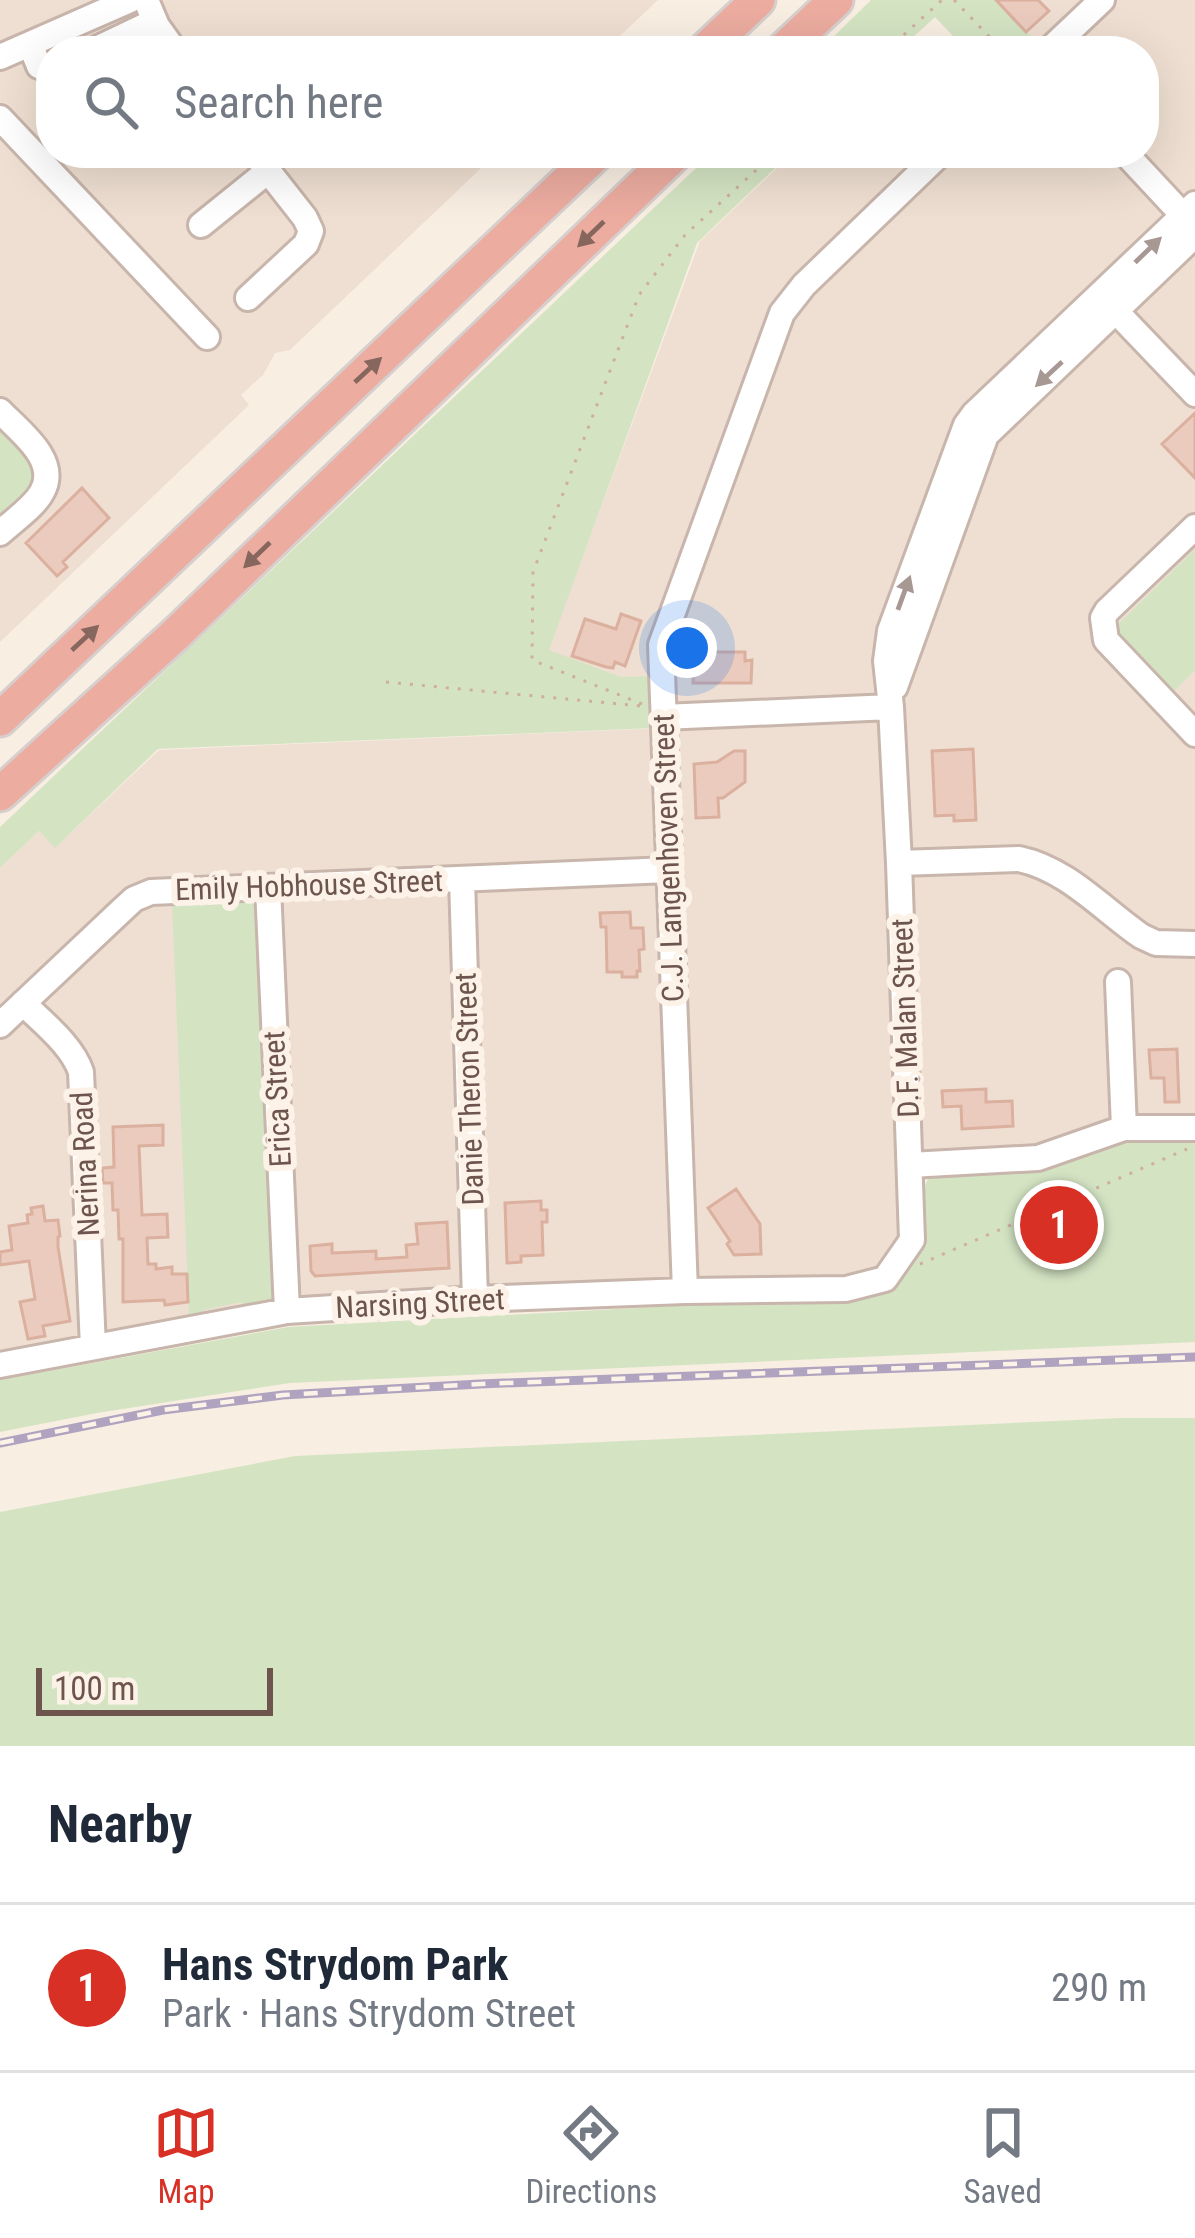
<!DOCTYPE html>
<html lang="en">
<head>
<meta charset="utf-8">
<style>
	body { margin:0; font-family:"Roboto Condensed",sans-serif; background:#f2f2f3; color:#1f2937 }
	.scale { position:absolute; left:36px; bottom:30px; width:237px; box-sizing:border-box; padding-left:12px; border:6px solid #6d544c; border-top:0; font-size:33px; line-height:42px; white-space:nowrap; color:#6d544c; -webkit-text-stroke:9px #fcf2e8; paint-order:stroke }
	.you { position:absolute; left:687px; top:648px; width:42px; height:42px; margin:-30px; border:9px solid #fff; border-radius:50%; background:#1a73e8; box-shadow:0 0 0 18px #1a73e833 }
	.badge { display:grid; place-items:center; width:78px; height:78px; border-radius:50%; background:#d93025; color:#fff; font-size:39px; font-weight:700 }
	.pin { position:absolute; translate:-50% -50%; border:6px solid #fff; box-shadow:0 3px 12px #0006 }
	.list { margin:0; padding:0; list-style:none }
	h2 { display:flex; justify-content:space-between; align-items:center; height:156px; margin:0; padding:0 48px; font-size:51px }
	h2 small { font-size:39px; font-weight:400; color:#747a83 }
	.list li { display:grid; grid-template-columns:78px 1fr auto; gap:36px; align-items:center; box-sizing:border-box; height:168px; padding:0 48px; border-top:3px solid #e0e1e3 }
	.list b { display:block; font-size:45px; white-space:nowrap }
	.list p { margin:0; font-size:39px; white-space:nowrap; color:#747a83 }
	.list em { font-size:39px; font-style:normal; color:#747a83 }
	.icon { flex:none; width:66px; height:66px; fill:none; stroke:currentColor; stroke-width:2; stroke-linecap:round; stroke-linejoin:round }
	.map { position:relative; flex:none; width:1195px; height:1746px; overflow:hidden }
	.search { position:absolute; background:#fff; box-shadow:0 12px 48px #0002; left:36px; right:36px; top:36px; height:132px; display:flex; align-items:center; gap:30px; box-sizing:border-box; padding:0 42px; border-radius:48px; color:#747a83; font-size:45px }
	.sheet { height:324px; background:#fff }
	nav { display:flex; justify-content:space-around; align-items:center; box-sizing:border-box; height:168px; border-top:3px solid #e0e1e3; background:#fff; font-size:33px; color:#747a83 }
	nav a { display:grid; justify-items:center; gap:6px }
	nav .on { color:#d93025 }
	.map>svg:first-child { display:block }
</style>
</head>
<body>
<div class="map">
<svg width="1195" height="1746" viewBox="0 0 1195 1746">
	<rect width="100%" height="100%" fill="#f9eee2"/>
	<!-- residential -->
	<path fill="#efdfd2" d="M0,0H658L604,51H51V153H497L290,350L275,353L263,375L241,395L249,405L0,642Z
		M994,0H1195V1128L1122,1127L1037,1156L909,1165L910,1240L874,1280L286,1310L0,1364V868L39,831L56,847L159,750L662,728L548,650L700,241L793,153H1144V51H1043Z"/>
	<!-- green -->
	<path fill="#d4e4c3" d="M871,0H996L1038,44L1029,51H967L935,17L898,51H819Z
		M712,153H791L697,243L549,650L621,677L650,676L654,728L158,749L55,848L39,831L0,868V827Z
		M0,421L37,468L33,490L0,522Z
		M1195,549V670L1171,694L1113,629Z
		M254,897L262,907L271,1275L275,1279C275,1305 268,1303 245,1308L241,1302L204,1310L202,1316L189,1318L172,902Z
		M1195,1139V1342L290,1383L97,1413L0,1432V1380L288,1327L872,1295C914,1273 924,1249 925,1203C925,1190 923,1186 930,1176L1114,1142Z
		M1120,1418H1195V1746H0V1512L295,1456Z"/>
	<!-- building -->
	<path fill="#ebcbbd" stroke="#dbb09f" stroke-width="3" d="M996,0H1038L1049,11L1026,32Z
		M1195,413V478L1162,444Z
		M82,488L109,518L63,562L67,567L57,576L26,543Z
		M621,614L641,621L625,666L615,662L613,668L606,667L572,656L585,619L616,629Z
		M695,652H745V661L752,660L751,683H693Z
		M973,749L976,820L954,821V815L935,816L932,751Z
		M734,751H745V782L723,798H718L719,817L696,818L694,764L717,762Z
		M630,912L631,928H643L644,949L639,950L640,971H637V977H622V972H607L606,927H601L600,913Z
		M1177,1049L1179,1102H1165L1164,1078H1151L1149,1050Z
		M986,1089V1102L1012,1101L1013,1126L962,1129L961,1106L943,1107L942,1091Z
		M163,1125V1145L139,1146L142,1215L167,1214L168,1237L147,1238L148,1264H156V1269L172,1267V1274H187L188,1302L165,1305L164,1300L123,1302V1239H119L118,1210H113L112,1183H103L102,1168L114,1167L113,1127Z
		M736,1189L760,1224L761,1254L734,1255L727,1244L730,1241L708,1208Z
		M541,1201V1210H547V1222H542L543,1255L521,1256V1262L507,1263L505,1203Z
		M43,1206L45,1221L58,1220L60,1236L58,1237V1247L70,1321L43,1326L45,1336L28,1339L20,1302L35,1299L29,1261L0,1265V1252L12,1250L9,1226L28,1223L27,1215L32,1214L31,1208Z
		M447,1222L449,1268L315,1276L311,1271L310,1246L332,1244V1253L376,1251V1259L407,1257L406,1245L418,1244L416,1224Z"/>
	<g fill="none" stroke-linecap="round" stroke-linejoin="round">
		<!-- minor casing -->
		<g stroke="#c8b5ab" stroke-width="30">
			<path id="minor" d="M146,0L157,26L175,51
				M30,44L39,66L51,70
				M92,51L155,21
				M1048,51L1102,0
				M0,57L130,0
				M0,118L207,337
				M1125,153L1193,226
				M201,225L268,171
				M248,298L306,244L311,231L305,218L254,153
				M1107,302L1195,394
				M0,411C19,431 60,460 42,492C34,507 13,521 0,533
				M1195,527L1107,611L1103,618L1106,640L1195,734
				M895,687L986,435L1195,235
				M663,717L891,707
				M899,863L1019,859C1067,869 1102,909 1141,936L1156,943L1195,944
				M462,879L475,1299
				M268,887L287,1311
				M1118,982L1124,1128
				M23,1003C43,1023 72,1045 81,1072L93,1347
				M0,1025L121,911L134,899L151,892L669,870
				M910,1165L1038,1158L1124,1128H1195
				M685,1291L661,645L782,313L804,285L941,153
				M0,1365L287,1311L475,1299L685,1291L846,1289L885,1279L912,1240L899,863L891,707L886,661L890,631L966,425L974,414L1195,204"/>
		</g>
		<!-- highway casing -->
		<g stroke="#d6cfcd" stroke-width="39">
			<path id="highway" d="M704,51L758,0
				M782,51L836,0
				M0,719L597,153
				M0,794L176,634L676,153"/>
		</g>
		<!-- path -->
		<path stroke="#cfaea1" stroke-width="3" stroke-dasharray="3 9" stroke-linecap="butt" d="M954,0L1003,51
			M886,51L942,0
			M386,682L641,706
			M642,704L532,660L533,572L639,295L685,235L775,153
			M920,1264L1187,1149"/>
		<!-- minor -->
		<use href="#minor" stroke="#fff" stroke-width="24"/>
		<!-- highway -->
		<use href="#highway" stroke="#ecaca0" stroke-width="33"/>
		<!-- rail casing -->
		<g stroke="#b0a3c0" stroke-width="9">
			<path id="rail" d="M0,1443L163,1410L283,1395L480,1384L1195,1357"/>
		</g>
		<!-- rail -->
		<use href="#rail" stroke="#fcf2e8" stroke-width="4.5" stroke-dasharray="14" stroke-linecap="butt"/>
	</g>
	<!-- one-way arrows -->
	<defs><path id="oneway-solid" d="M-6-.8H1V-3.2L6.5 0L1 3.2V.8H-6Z" transform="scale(3)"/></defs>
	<g fill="#86665d">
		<use href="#oneway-solid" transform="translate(591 234) rotate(136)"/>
		<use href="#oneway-solid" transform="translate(368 370) rotate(-43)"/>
		<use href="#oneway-solid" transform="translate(257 555) rotate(136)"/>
		<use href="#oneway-solid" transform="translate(85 638) rotate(-43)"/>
	</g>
	<g fill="#a79894">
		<use href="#oneway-solid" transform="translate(1148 250) rotate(-44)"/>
		<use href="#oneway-solid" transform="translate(1049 374) rotate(137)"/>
		<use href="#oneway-solid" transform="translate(904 593) rotate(-70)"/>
	</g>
	<g text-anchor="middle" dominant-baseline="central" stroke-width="12" stroke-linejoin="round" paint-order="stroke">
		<!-- street labels -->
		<g font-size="30" fill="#6d544c" stroke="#fcf2e8">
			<text transform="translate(668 858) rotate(-92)">C.J. Langenhoven Street</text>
			<text transform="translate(309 885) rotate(-2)">Emily Hobhouse Street</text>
			<text transform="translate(905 1018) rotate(-92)">D.F. Malan Street</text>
			<text transform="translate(469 1089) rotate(-92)">Danie Theron Street</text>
			<text transform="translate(277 1099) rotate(-93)">Erica Street</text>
			<text transform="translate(85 1164) rotate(-93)">Nerina Road</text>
			<text transform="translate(420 1303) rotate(-3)">Narsing Street</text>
		</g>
	</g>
</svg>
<div class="scale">100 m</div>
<div class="you"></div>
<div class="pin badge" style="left:1059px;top:1225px">1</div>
<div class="search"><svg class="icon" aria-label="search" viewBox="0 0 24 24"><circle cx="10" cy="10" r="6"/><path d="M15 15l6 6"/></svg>Search here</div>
</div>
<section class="sheet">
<h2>Nearby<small></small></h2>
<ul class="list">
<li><span class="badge">1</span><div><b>Hans Strydom Park</b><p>Park · Hans Strydom Street</p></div><em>290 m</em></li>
</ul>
</section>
<nav>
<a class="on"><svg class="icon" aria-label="map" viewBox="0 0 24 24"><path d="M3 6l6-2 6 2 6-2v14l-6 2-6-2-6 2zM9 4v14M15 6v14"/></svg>Map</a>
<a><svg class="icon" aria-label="directions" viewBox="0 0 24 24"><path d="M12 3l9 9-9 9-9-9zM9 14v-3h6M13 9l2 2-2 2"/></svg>Directions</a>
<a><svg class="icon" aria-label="saved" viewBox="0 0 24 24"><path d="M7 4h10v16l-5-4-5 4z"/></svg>Saved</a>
</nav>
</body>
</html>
